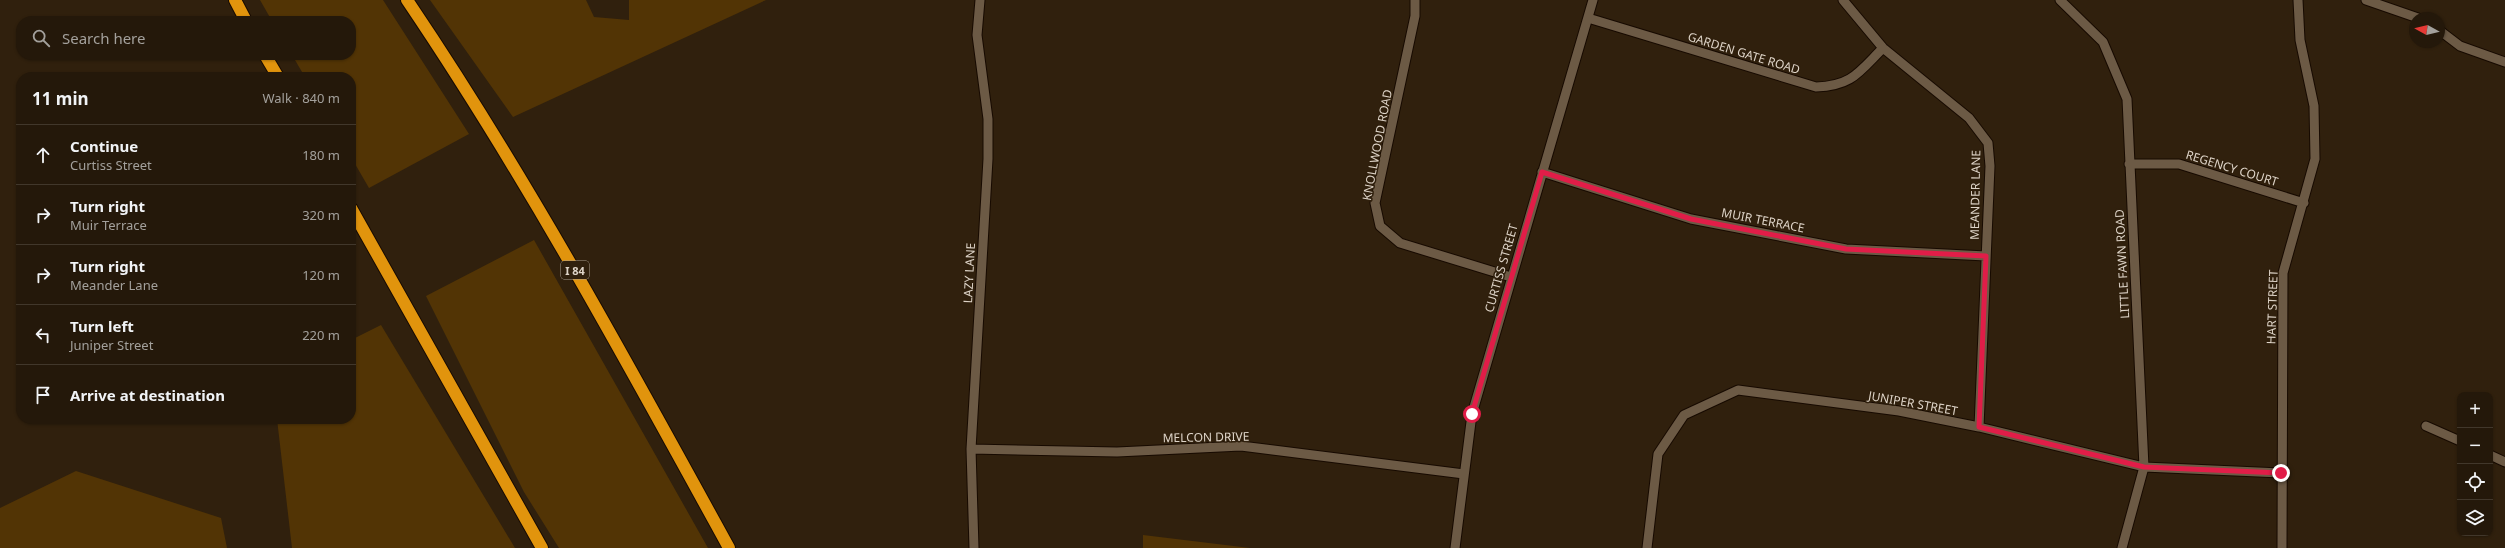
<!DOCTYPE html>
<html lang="en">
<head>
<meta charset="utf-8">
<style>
	body { margin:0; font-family:"Noto Sans",sans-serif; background:#302518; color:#f1f3f6 }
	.controls { position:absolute; right:12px; bottom:12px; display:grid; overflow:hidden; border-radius:8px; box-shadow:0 1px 3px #0004 }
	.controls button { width:36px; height:36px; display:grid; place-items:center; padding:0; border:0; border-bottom:1px solid #41372b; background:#24180a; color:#f1f3f6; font:20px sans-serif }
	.compass { position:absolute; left:2409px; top:12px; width:36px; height:36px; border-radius:50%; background:#24180a; box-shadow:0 1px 3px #0004; rotate:278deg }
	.stop { position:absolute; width:12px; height:12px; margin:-9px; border:3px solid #e11d48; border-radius:50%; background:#fff }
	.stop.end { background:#e11d48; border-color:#fff; box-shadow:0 1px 4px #0008 }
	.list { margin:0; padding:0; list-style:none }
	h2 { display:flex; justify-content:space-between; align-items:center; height:52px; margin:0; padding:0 16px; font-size:17px }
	h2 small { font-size:13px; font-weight:400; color:#a3a09c }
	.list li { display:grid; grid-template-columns:26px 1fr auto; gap:12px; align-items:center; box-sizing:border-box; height:60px; padding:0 16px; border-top:1px solid #41372b }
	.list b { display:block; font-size:15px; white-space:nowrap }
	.list p { margin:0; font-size:13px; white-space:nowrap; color:#a3a09c }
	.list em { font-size:13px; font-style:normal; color:#a3a09c }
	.icon { flex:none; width:22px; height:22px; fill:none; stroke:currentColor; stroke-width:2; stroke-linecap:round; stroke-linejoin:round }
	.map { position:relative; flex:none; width:2505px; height:548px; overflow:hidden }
	.search { position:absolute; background:#24180a; box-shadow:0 1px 3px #0004; left:16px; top:16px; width:340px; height:44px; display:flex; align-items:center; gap:10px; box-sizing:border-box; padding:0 14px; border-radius:16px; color:#a3a09c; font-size:15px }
	.panel { position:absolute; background:#24180a; box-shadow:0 1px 3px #0004; left:16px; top:72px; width:340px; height:352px; border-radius:16px }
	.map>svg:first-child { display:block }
</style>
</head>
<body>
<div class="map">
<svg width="2505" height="548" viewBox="0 0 2505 548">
	<rect width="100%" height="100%" fill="#30200d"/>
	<!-- green -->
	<path fill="#523405" d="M260,0H383L469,134L369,188L351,157V77H305L292,55H351V21H272Z
		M430,0H586L594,17L629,20V0H766L513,117Z
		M534,240L708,548H559L524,492L426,296Z
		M381,325L515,548H292L277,419H351V340Z
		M76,471L221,518L227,548H0V508Z
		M1143,535L1250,548H1143Z"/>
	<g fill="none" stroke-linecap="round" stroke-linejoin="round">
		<!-- minor casing -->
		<g stroke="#170a00" stroke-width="11">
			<path id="minor" d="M1415,0V16L1375,203L1380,226L1400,243L1511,277
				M1843,0L1883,48L1969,118L1988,143L1990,166L1979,427
				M2060,0L2103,42L2127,99L2144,467L2122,548
				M2366,0L2418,18
				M1588,18L1816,87C1852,86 1859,72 1883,48
				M2439,30L2460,46L2505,62
				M2129,164H2179L2304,203
				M1542,172L1691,219L1846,249L1986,256
				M2426,426L2460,441
				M971,449L1117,452L1241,446L1464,474
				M2490,455L2505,462
				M974,548L971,449L988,159V119L977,35L980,0
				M1455,548L1472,414L1593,0
				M1647,548L1658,454L1684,415L1738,390L1899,411L1979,427L2144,467L2281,473
				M2282,548L2283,273L2315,159L2314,106L2300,40L2298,0"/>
		</g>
		<!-- highway casing -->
		<g stroke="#170a00" stroke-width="14">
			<path id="highway" d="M235,0L246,21
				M407,0C526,176 627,362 729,548
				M265,55L278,77
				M351,208L542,548"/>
		</g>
		<!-- minor -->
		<use href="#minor" stroke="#6c5a45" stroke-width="9"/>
		<!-- highway -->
		<use href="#highway" stroke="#e1940d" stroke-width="12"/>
	</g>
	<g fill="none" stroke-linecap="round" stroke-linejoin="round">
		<!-- route -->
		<path stroke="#e11d48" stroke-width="5" d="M1472,414L1542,172L1691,219L1846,249L1986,256L1979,427L2144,467L2281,473"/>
	</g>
	<g text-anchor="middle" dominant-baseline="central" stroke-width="3" stroke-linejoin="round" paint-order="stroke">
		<!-- shield labels -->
		<rect fill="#30200d" stroke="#aa9e90" stroke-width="1" x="561" y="261" width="28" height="18" rx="3"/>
		<g font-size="11" font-weight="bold" fill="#ded4c8">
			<text x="575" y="270">I 84</text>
		</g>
		<!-- street labels -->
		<g font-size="12" fill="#ded4c8" stroke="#30200d">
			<text transform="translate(1744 53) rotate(17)">GARDEN GATE ROAD</text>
			<text transform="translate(1377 145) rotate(-79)">KNOLLWOOD ROAD</text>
			<text transform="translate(2232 168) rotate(17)">REGENCY COURT</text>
			<text transform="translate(1975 195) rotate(-89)">MEANDER LANE</text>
			<text transform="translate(1763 220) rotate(11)">MUIR TERRACE</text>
			<text transform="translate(2122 264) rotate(-93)">LITTLE FAWN ROAD</text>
			<text transform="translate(1501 268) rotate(-74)">CURTISS STREET</text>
			<text transform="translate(969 273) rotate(-87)">LAZY LANE</text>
			<text transform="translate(2272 307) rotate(-88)">HART STREET</text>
			<text transform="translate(1913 403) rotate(10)">JUNIPER STREET</text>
			<text transform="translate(1206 437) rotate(-1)">MELCON DRIVE</text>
		</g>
	</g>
</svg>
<div class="controls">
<button>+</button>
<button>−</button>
<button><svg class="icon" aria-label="locate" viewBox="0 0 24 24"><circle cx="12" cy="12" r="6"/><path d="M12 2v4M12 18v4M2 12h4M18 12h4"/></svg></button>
<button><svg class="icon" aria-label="layers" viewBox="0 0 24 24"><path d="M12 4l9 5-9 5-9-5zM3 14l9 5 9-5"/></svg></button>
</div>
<svg class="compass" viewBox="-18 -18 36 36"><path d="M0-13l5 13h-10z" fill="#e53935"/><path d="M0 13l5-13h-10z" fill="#a3a09c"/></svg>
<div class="stop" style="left:1472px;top:414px"></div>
<div class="stop end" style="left:2281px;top:473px"></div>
<div class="search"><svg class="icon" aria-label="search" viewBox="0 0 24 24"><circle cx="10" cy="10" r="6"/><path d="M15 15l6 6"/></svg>Search here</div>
<section class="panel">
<h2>11 min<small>Walk · 840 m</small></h2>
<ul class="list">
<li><svg class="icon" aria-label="ahead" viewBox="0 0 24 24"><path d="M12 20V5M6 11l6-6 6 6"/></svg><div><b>Continue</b><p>Curtiss Street</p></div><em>180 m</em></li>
<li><svg class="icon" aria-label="right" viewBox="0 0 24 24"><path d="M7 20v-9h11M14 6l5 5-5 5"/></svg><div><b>Turn right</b><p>Muir Terrace</p></div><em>320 m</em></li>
<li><svg class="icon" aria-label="right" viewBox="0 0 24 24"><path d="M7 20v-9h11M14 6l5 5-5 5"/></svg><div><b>Turn right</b><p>Meander Lane</p></div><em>120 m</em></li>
<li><svg class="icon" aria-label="left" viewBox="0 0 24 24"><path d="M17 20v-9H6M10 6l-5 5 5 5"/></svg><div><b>Turn left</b><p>Juniper Street</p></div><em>220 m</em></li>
<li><svg class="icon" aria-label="arrive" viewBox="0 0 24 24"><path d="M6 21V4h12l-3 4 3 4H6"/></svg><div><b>Arrive at destination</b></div></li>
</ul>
</section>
</div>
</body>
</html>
